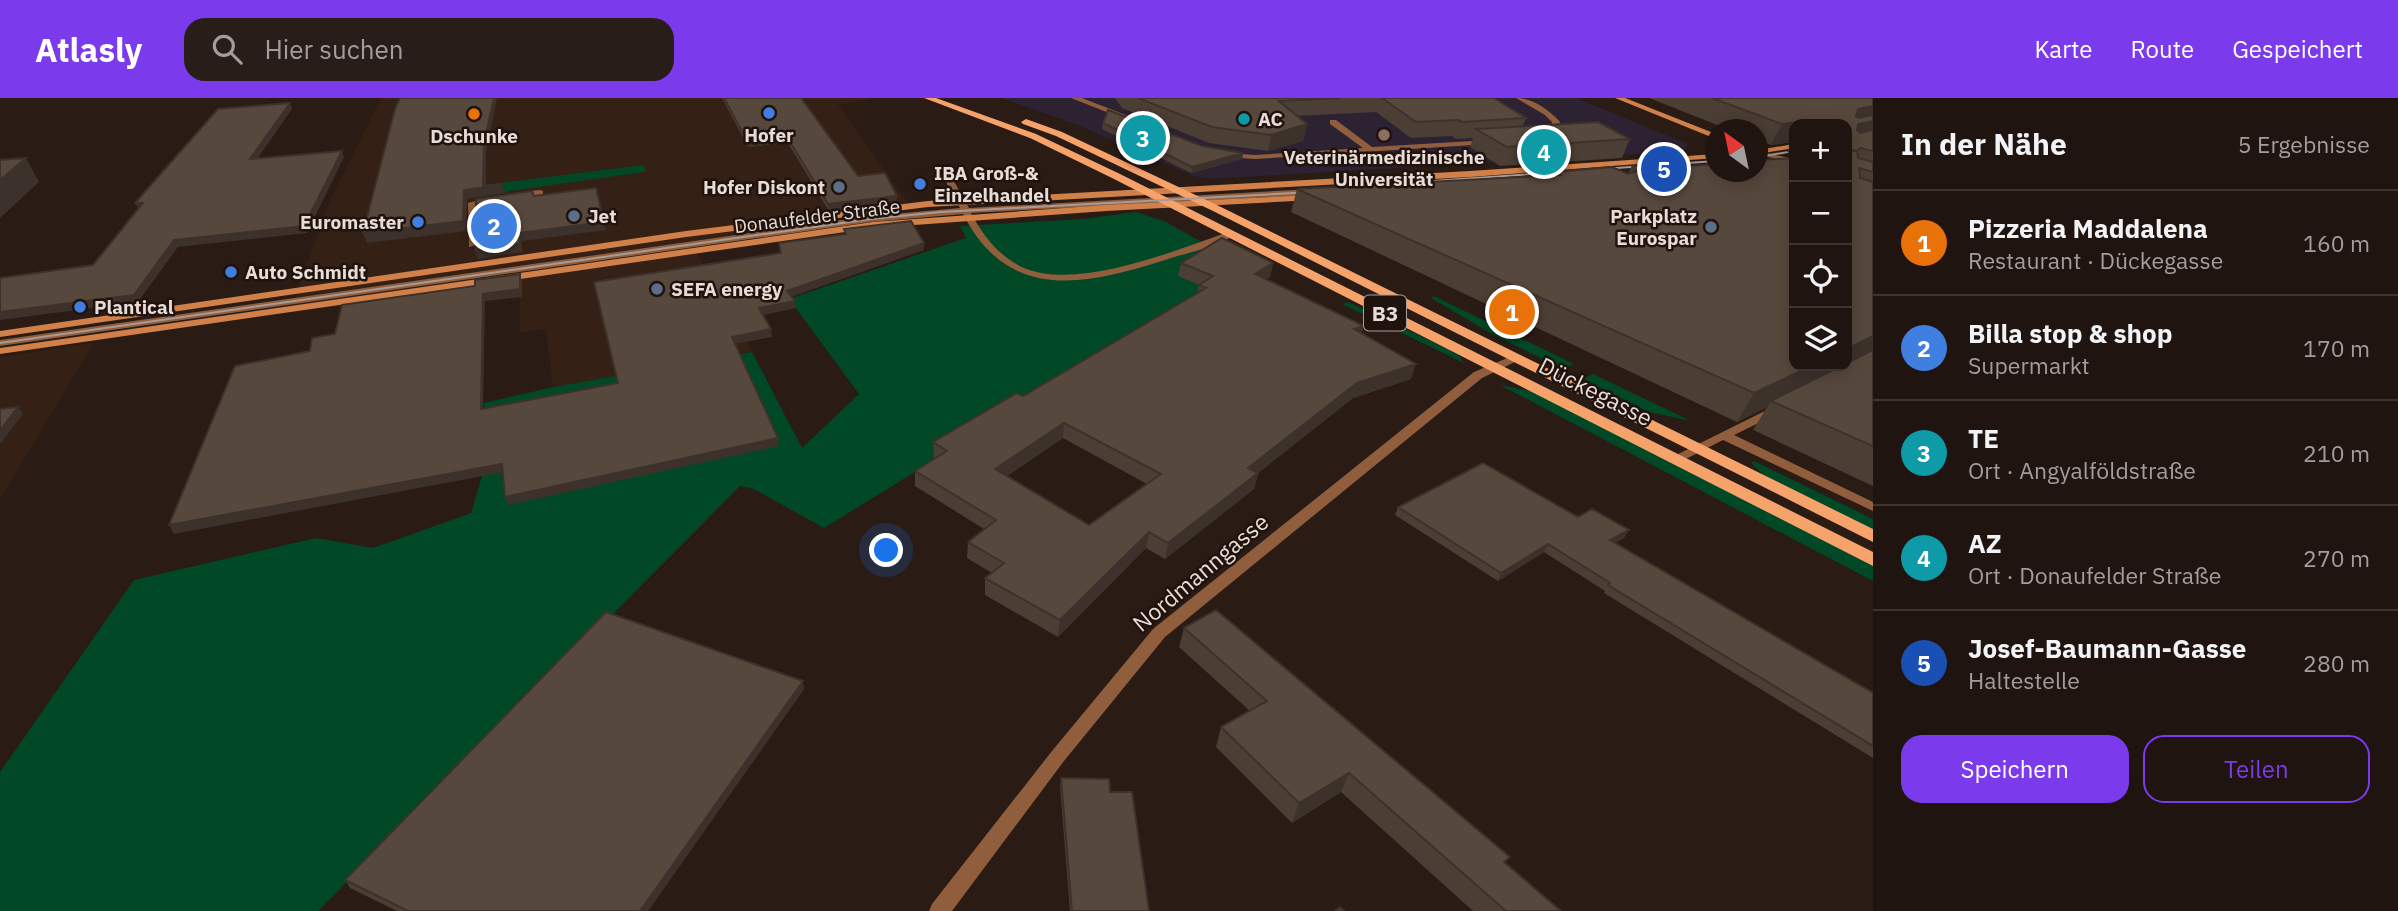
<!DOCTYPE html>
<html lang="de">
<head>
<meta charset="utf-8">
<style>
	body { margin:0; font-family:"IBM Plex Sans",sans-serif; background:#281d19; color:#f1f3f6 }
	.controls { position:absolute; right:21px; top:21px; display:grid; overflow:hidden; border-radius:14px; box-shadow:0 4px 18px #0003 }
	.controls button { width:63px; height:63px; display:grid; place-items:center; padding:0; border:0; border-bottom:2px solid #3d3330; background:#201410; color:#f1f3f6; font:35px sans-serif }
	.compass { position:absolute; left:1705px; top:21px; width:63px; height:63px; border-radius:50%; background:#201410; box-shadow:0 4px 18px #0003; rotate:327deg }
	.you { position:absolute; left:887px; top:453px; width:24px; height:24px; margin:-18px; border:5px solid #fff; border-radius:50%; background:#1a73e8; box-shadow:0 0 0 10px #1a73e833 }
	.badge { display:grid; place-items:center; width:46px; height:46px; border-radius:50%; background:#7c3aed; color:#fff; font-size:23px; font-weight:700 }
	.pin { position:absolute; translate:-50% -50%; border:4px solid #fff; box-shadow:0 2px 7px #0006 }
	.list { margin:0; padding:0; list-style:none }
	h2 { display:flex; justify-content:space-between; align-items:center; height:91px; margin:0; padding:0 28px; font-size:30px }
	h2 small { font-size:23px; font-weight:400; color:#a29e9f }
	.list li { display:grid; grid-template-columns:46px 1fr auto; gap:21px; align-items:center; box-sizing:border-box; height:105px; padding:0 28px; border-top:2px solid #3d3330 }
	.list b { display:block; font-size:26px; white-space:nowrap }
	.list p { margin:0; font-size:23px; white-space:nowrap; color:#a29e9f }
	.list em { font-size:23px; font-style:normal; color:#a29e9f }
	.actions { display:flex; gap:14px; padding:21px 28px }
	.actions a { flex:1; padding:16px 0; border:2px solid #7c3aed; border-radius:21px; text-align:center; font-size:24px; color:#7c3aed }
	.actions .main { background:#7c3aed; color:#fff }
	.icon { flex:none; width:38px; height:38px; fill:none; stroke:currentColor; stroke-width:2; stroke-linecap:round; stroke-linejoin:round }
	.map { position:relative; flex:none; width:1873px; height:813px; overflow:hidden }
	header { display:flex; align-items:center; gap:42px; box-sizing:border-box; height:98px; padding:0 35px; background:#7c3aed; color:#fff }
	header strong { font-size:33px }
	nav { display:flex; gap:38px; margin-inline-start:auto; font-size:24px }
	.search { width:490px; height:63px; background:#281d19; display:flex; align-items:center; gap:18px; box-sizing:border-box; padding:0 24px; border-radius:21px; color:#a29e9f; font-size:26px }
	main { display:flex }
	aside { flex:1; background:#201410 }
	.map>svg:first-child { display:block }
</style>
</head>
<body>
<header>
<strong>Atlasly</strong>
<div class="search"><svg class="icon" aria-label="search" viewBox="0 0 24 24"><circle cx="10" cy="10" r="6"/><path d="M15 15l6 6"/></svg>Hier suchen</div>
<nav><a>Karte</a><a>Route</a><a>Gespeichert</a></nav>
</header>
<main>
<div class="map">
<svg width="1873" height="813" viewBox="0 0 1873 813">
	<rect width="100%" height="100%" fill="#2a1b15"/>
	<!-- built -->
	<path fill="#352016" d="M381,0H868L873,1L838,7L910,108L691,144L752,254L553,289L546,231L520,235V183L290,214L328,107Z
		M94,245L0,401V259Z"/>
	<!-- education -->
	<path fill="#2c2231" d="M1001,0H1576L1688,46L1684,53L1209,81L1193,78L1080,28Z"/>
	<!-- green -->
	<path fill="#004826" d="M644,67L646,73L644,74L461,100V90Z
		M1136,114L1164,123L1220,154L1179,178L1210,192L824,430L754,391L740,388L318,813H0V674L134,482L316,440L373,450L471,415L482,378L484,305L553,289L752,254L802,350L859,296L789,201L966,140L960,128L1083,121Z
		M1434,198L1574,266L1563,271L1490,235L1431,200Z
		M1348,204L1448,251L1458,257L1464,265L1342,206Z
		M1593,276L1691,323L1649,314L1583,281Z
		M1500,287L1537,294L1873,468V483Z
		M1754,363L1873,421V434L1768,381L1751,365Z"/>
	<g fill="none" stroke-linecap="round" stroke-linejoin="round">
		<!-- lane -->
		<path fill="#905e3d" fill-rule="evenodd" d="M1071,0H1082L1169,34L1162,36Z
			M1516,0C1533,0 1549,12 1560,24L1557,35L1541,40V36L1550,32L1552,24L1545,17Z
			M1330,22H1336L1372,49L1489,42L1493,44L1489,46L1255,61L1227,59L1223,57L1227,55L1255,57L1363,50L1330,26Z
			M944,70L947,71L969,110L1312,91L1316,94L1312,97L971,115C981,134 994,152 1013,164C1065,199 1172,153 1226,135L1234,137C1219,148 1187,155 1168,161C1087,187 1009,206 963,116L870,124L0,248V242L870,118L960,110L940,73Z
			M540,92L543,93V97L514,101L510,98L514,95Z
			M494,98L498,101L497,103L476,107L477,147L469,149L468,105Z"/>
		<!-- street -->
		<path fill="#905e3d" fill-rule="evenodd" d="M1758,53L1794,61V65L1763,58L1774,71L1794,78V83L1768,75L1758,62Z
			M1517,256L1523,259L1521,261L1482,280L1165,539L1064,663L952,813H929L932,806L1052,653L1153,531L1474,274Z
			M1775,308L1781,312L1779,315L1734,337L1873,404V413L1723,342L1680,364H1670L1668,361Z"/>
		<!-- secondary -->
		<path fill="#d18049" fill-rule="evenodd" d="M1615,0H1625L1716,36V41Z
			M1794,46V50L1758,56V52Z
			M1716,56V60L1470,79L928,109L686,139L0,239V233L686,133L928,103L1470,73Z
			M1311,97L1314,98V102L1106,113L873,130L0,256V250L873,124L1106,107Z"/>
		<!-- primary -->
		<path fill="#f6a26b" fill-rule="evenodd" d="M924,0H936L1036,36L1120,76L1873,454V468L1112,80L1030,40Z
			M1026,21L1062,34L1221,109L1873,431V444L1213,113L1056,38L1023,26L1021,24Z"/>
		<!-- tram -->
		<path stroke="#a89b96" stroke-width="2" d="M1758,59L1794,53
			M1404,85L1716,63
			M0,245L870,121L941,114L1314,94"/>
	</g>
	<!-- wall -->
	<path fill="#4b3e34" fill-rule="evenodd" d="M722,0H801L858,78L897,104L829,113L788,45L748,49Z
		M1115,0H1494L1526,20L1523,28L1630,41L1622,60L1500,68L1470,49L1473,40L1456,41L1452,38L1411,40L1376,14L1296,18L1307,26L1303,43L1268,53L1209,45L1122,10Z
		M1649,0H1873V388L1753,332L1767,309L1737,324L1291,114L1297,91L1554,77L1555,74L1628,76L1632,68L1847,268V26H1794V57L1787,54L1792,44L1771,47L1758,42V32H1730Z
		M1103,25L1202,48L1243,55L1242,61L1191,75L1102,31Z
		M1181,165H1273L1270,179L1266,181L1364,228L1361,235L1411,281L1353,300L1258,375L1254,391L1165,461L1146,450L1058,539L985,497V480L992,475L967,460L968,444L984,431L915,388V373L934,361L933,344L1023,298L1197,195L1199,187L1178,178ZM1063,340L1147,386L1089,427L1007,378Z
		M1398,409L1578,419L1624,440L1615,445L1873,595V660L1604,495L1605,493L1544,454L1498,483L1395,417Z
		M1184,530L1506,766L1561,813H1473L1341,694L1292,725L1216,649L1221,629L1250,613L1179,549Z
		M804,591L648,813H397L350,790L345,782Z
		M1061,680L1110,694L1149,813H1070L1060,689Z"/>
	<!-- shaded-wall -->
	<path fill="#3d322b" d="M494,0H497L486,54V88L502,86L505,95L467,101L466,133L367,145L363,135L464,92L484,45Z
		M290,5L292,11L253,67L250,61Z
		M1873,8V42L1847,32L1858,11Z
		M1807,23L1805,26H1794V40L1792,44L1771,47L1782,26Z
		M1307,26L1303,43L1268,53L1271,37Z
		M787,39L788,45L748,49L747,43Z
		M342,53L344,59L307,135L178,149L138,204L0,222V214Z
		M1243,55L1242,61L1191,75L1192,69Z
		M26,60L39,84L0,120V82Z
		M897,98V104L829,113L828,106Z
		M135,105H143L139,112Z
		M604,124L606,132L522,143V154L478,161L475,152L520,135Z
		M924,145V152L788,200L787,193Z
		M1273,165L1270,179L1253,189L1255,176Z
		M520,176L522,183V199L485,203L483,319L481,311L483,196Z
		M795,203L796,210L760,218L759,210Z
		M1364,228L1359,242L1354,231Z
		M771,231L772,239L733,246L732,239Z
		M1873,238V257L1771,303L1767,309L1737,324L1754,295L1811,268H1847V251Z
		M1416,266L1411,281L1353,300L1258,375L1254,391L1165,461L1168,445L1248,370L1357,285Z
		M18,309L23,316L0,346V332Z
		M1064,325L1063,340L994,386L995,371Z
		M778,340L779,348L508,407L505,399Z
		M502,366L504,374L174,436L169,427Z
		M1629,432L1624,440L1606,450L1610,442Z
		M1149,434L1146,450L1058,539L1060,522Z
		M1548,446L1544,454L1498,483L1501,475Z
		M803,583L804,591L648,813H640Z
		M1349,675L1341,694L1292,725L1299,705Z"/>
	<!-- building -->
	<path fill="#57483d" stroke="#3d322b" stroke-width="2" fill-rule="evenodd" d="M400,0H494L484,45L483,88L502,86L464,92L463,123L363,135L395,11Z
		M724,0H801L858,78L885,75L897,98L828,106L787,39L747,43Z
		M1138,0H1341L1279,3L1307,26L1271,37L1212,29Z
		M1382,0H1494L1526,20L1462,24L1458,22L1416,24Z
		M1712,0H1873V8L1858,11L1856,18L1859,20L1873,17V23L1858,26L1857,32L1860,35L1873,32V53L1860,50L1857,53L1858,60L1873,64V74L1859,70L1860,80L1873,84V238L1847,251V54L1856,53L1847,50V26H1807V23L1782,26Z
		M290,5L250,61L342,53L304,128L174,142L134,197L0,214V180L93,167L143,105H135L218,11Z
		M1108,12L1202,48L1243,55L1192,69L1103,25Z
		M1598,24L1630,41L1507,49L1476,31Z
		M26,60L0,82V62Z
		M1794,60V268H1811L1754,295L1297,91L1560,77L1555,74L1612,69L1628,76L1636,73L1632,68L1684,64L1691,68L1716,66V74H1758V62Z
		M596,90L604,124L520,135V146L475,152L476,101L532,93L534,98Z
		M911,123L924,145L787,193L795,203L759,210L771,231L732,239L778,340L505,399L502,366L169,427L235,268L310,253L312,240L335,236L342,207L475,188V182L520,176V191L483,196L481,311L618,285L594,184L781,155L779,145L846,136L844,131Z
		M1222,140L1273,165L1255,176L1364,228L1354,231L1416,266L1357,285L1248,370L1258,375L1168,445L1149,434L1060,522L985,480L1004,465L968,444L996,422L915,373L947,353L933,344L1017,295L1023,298L1206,190L1199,187L1213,178L1181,165ZM1064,325L1161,376L1089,427L995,371Z
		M1873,252V348L1771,303L1841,268H1847V265Z
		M18,309L0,332V311Z
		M1483,365L1578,419L1592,411L1629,432L1610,442L1873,595V648L1608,487L1610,485L1548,446L1501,475L1398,409Z
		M1216,512L1510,759L1504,764L1561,813H1506L1349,675L1299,705L1221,629L1267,603L1184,530Z
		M606,514L803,583L640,813H408L345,782Z
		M1061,680L1109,681L1110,694H1132L1149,813H1072Z
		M1340,809L1344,813H1335Z"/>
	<!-- markers -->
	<g fill="#3f7fe0" stroke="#20120c" stroke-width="2.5">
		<circle cx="769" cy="15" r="7"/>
		<circle cx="920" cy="86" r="7"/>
		<circle cx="418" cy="124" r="7"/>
		<circle cx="231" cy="174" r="7"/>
		<circle cx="80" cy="209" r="7"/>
	</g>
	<circle fill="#e8710a" stroke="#20120c" stroke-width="2.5" cx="474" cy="16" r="7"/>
	<circle fill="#0f9aa8" stroke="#20120c" stroke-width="2.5" cx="1244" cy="21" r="7"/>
	<circle fill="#8d6e63" stroke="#20120c" stroke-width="2.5" cx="1384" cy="37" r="7"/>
	<g fill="#5c6f8a" stroke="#20120c" stroke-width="2.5">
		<circle cx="839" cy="89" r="7"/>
		<circle cx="574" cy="118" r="7"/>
		<circle cx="1711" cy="129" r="7"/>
		<circle cx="657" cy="191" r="7"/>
	</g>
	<g text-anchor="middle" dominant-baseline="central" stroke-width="5" stroke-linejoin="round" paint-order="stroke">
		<!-- far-poi labels -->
		<g font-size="19" font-weight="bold" fill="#e7dcd7" stroke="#20120c" text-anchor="start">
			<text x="1258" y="21">AC</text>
			<text x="769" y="37" text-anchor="middle">Hofer</text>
			<text x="474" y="38" text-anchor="middle">Dschunke</text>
			<text x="1384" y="59" text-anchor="middle">Veterinärmedizinische<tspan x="1384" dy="22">Universität</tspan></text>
			<text x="934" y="75">IBA Groß-&amp;<tspan x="934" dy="22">Einzelhandel</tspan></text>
			<text x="825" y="89" text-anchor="end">Hofer Diskont</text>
			<text x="588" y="118">Jet</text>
			<text x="1697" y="118" text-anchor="end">Parkplatz<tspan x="1697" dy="22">Eurospar</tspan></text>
			<text x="404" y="124" text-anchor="end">Euromaster</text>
			<text x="245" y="174">Auto Schmidt</text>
			<text x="671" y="191">SEFA energy</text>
			<text x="94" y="209">Plantical</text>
		</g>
		<!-- far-street labels -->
		<g font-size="19" fill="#e7dcd7" stroke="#20120c">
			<text transform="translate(817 118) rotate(-7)">Donaufelder Straße</text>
		</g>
		<!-- shield labels -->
		<rect fill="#20120c" stroke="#ab9f9a" stroke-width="2" x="1364" y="197.5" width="42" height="35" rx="5"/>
		<g font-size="21" font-weight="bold" fill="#e7dcd7">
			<text x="1385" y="215">B3</text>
		</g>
		<!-- street labels -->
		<g font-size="23" fill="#e7dcd7" stroke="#20120c">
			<text transform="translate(1596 293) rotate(27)">Dückegasse</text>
			<text transform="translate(1200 474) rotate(-40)">Nordmanngasse</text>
		</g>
	</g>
</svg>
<div class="controls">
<button>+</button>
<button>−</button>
<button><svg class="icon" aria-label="locate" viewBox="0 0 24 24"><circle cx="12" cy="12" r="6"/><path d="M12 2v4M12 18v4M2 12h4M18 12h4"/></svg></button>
<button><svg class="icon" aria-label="layers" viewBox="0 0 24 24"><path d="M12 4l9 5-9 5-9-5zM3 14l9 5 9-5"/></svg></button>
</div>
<svg class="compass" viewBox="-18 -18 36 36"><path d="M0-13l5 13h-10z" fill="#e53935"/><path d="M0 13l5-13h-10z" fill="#a29e9f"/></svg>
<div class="you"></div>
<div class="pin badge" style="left:1512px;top:214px;background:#e8710a">1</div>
<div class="pin badge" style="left:494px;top:128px;background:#3f7fe0">2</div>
<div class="pin badge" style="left:1143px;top:40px;background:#0f9aa8">3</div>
<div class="pin badge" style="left:1544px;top:54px;background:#0f9aa8">4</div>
<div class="pin badge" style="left:1664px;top:71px;background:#1a4fb4">5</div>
</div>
<aside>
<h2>In der Nähe<small>5 Ergebnisse</small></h2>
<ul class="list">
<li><span class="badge" style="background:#e8710a">1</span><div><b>Pizzeria Maddalena</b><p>Restaurant · Dückegasse</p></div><em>160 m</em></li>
<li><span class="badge" style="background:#3f7fe0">2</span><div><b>Billa stop &amp; shop</b><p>Supermarkt</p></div><em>170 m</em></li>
<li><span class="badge" style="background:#0f9aa8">3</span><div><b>TE</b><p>Ort · Angyalföldstraße</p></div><em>210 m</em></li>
<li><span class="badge" style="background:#0f9aa8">4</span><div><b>AZ</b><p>Ort · Donaufelder Straße</p></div><em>270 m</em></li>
<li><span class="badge" style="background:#1a4fb4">5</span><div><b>Josef-Baumann-Gasse</b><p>Haltestelle</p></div><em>280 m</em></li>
</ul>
<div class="actions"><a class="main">Speichern</a><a>Teilen</a></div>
</aside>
</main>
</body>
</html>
